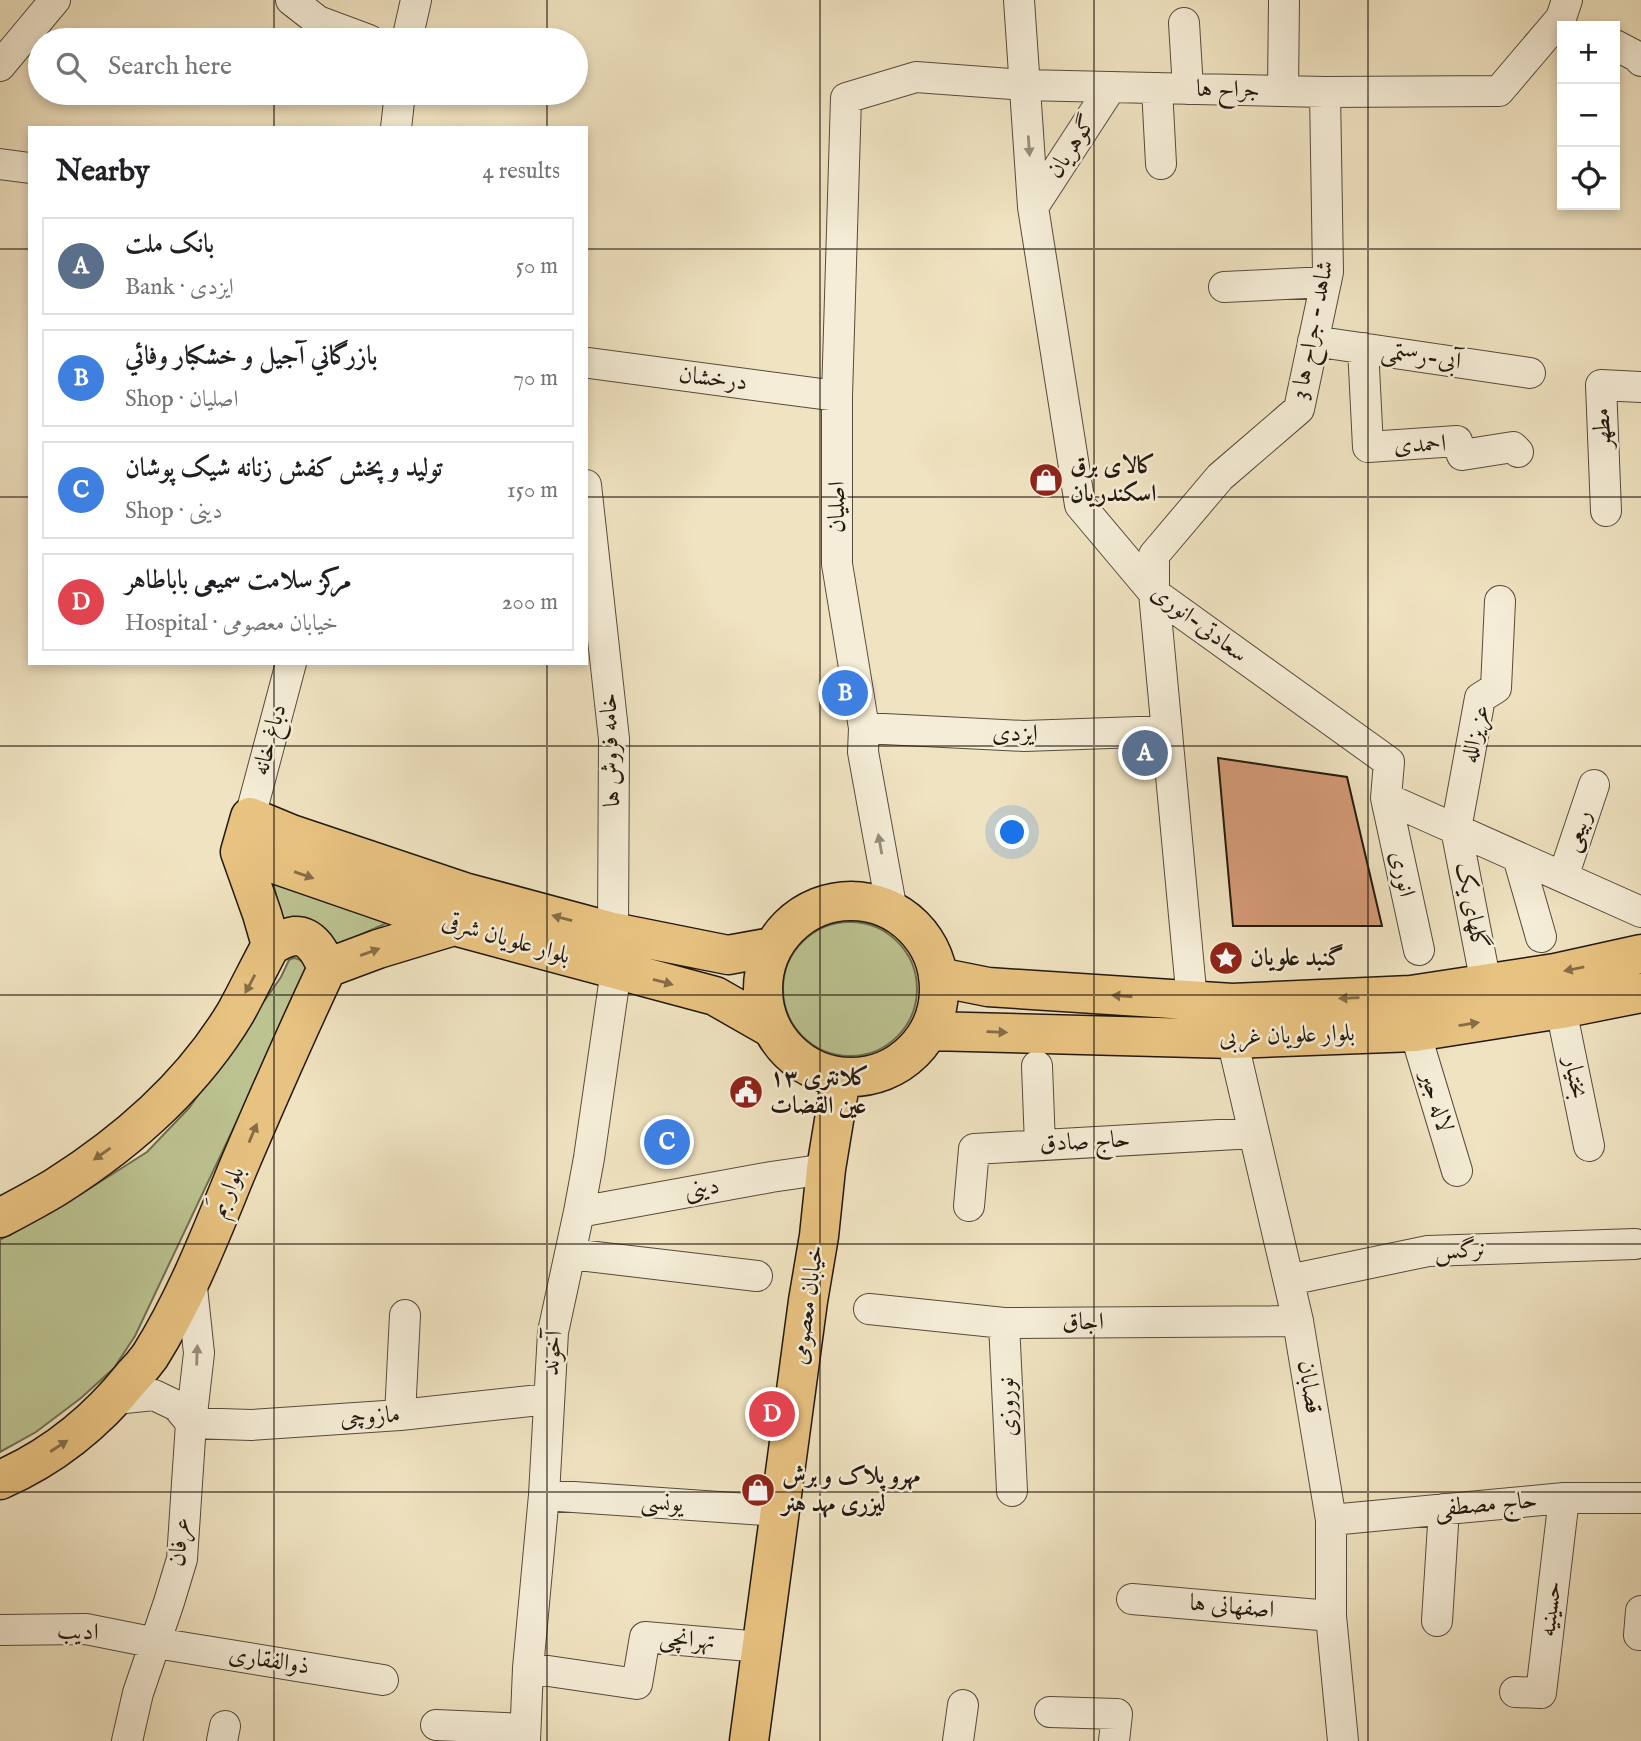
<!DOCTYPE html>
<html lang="en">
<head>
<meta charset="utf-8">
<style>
	body { margin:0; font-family:"IM FELL English",Amiri,serif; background:#f2f2f2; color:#202124 }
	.controls { position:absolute; right:21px; top:21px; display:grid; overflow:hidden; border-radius:0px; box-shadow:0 4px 10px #0003 }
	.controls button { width:63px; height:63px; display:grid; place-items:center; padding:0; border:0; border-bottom:2px solid #e0e0e0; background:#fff; color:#202124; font:35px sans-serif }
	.you { position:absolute; left:1013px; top:833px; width:24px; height:24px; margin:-18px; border:5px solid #fff; border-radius:50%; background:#1a73e8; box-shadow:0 0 0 10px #1a73e833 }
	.badge { display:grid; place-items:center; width:46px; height:46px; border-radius:50%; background:#1a73e8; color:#fff; font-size:23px; font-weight:700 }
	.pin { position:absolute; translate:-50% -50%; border:4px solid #fff; box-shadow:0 2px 7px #0006 }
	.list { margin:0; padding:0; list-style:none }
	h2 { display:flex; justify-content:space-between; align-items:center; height:91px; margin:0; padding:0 28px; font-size:30px }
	h2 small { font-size:23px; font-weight:400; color:#757577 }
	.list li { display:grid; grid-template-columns:46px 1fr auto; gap:21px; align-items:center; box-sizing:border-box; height:98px; margin:0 14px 14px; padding:0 14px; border:2px solid #e0e0e0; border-radius:0px }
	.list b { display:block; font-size:26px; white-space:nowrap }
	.list p { margin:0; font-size:23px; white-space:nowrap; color:#757577 }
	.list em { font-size:23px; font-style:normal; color:#757577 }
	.icon { flex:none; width:38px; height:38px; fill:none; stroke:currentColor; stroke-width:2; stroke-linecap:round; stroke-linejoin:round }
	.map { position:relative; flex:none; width:1641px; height:1741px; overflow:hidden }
	.search { position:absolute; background:#fff; box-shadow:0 4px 10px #0003; left:28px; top:28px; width:560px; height:77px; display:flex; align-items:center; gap:18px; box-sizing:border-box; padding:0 24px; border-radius:38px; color:#757577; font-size:26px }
	.panel { position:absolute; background:#fff; box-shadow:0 4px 10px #0003; left:28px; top:126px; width:560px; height:539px; border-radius:0px }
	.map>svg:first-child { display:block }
</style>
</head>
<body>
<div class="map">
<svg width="1641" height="1741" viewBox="0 0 1641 1741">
	<rect width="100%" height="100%" fill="#f0e3c1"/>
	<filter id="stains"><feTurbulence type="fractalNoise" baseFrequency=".00286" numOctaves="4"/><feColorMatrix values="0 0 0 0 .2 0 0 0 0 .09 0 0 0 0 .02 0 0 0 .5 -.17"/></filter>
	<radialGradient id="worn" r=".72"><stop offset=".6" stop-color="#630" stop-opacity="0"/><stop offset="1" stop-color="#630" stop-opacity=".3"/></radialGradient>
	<!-- green -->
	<path fill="#bcc391" stroke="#706e50" stroke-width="2" d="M272,879L389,922L338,945L327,931L283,922Z
		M783 989a67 67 0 1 1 134 0a67 67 0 1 1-134 0Z
		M293,958C301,958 306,965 308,971L135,1336L114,1368L81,1398L36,1432L0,1452V1240L81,1194L147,1152L189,1108L281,977L289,960Z"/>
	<!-- building -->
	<path fill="#d59b77" stroke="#23180e" stroke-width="2" d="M1218,758L1347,777L1382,926H1233Z"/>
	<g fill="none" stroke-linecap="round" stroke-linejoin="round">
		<!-- minor casing -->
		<g stroke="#564b3b" stroke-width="32">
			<path id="minor" d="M291,0L318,21L369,40
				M1019,0L1033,207L1080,505L1154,593L1389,762L1386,798L1641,912
				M1184,23L1188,89
				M407,40L416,0
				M1615,45L1636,56L1641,61
				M0,66L55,0
				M1157,88L1161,164
				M1283,91L1284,0
				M396,128L400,93
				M0,164L30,168
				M1033,207L1111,87
				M1224,287L1326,282
				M1313,341L1530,373
				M1363,348L1368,447L1457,441L1462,455L1513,447L1518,452
				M589,363L837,396
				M586,485L614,739L613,932
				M1606,511L1601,385L1641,387
				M864,728L1024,736L1167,731
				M1386,798L1419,950
				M250,817L291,663
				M1518,857L1541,937
				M1563,877L1594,785
				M892,911L863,752L864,728L837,564V396L846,98L916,77L1024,85L1325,92L1499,91L1561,18L1567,0
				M1486,984L1456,829L1480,698L1496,688L1500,601
				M1192,1001L1154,593V555L1220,477L1299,409L1328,272L1325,92
				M1561,1009L1589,1146
				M1415,1032L1457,1171
				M1232,1039L1298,1321L1331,1520V1616L1343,1741
				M1037,1066L1040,1145
				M969,1206L974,1149L1254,1133
				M579,1212L771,1177L826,1169
				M570,1254L757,1276
				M1289,1280L1428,1251L1635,1244
				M869,1309L1004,1323L1298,1321
				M1004,1323L1012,1491
				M115,1399L154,1395L177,1406L191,1423
				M400,1415L405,1315
				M191,1423L251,1425L400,1415L549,1399
				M544,1495L780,1511
				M1331,1520L1564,1498H1641
				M1132,1599L1331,1616
				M1437,1621L1444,1509
				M0,1630L86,1629L156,1643L383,1680
				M1639,1635L1641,1611
				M528,1668L637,1684L645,1637L761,1647
				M1515,1692L1541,1693L1564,1498
				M1050,1712L1117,1714L1114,1741
				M436,1725L525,1729
				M127,1741L138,1693L169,1602L182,1559L191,1423L199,1353L191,1278
				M222,1741L225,1726
				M525,1741L528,1668L544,1495L553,1332L579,1212L589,1158L616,970
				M958,1741L963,1705"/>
		</g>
		<!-- major casing -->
		<g stroke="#23180e" stroke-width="41">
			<path id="major" d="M240,852L250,817L291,834L464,892L613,932L728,955L772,947
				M240,852L454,926L715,996L771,1028
				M763 989a88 88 0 1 1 176 0a88 88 0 1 1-176 0Z
				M271,945C278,942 286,937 294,936C312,935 321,954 327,968
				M938,977L988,987L1232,1003L1411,995L1555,973L1641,954
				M929,1031L1232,1039L1415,1032L1561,1009L1641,993
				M0,1218C19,1208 38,1198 56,1187C127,1142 193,1084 236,1012C248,990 259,967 271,945L262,914L240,852
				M0,1480C53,1457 97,1421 133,1376C139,1370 145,1363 150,1356C187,1297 212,1231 238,1168C267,1100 296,1034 327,968L378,949L454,926
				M749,1741L808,1301L819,1236L826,1169L841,1078"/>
		</g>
		<!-- minor -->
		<use href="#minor" stroke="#f5edd7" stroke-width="30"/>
		<!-- major -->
		<use href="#major" stroke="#e8c280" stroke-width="38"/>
	</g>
	<!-- one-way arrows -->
	<defs><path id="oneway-solid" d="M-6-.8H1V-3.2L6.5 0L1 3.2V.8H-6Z" transform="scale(1.75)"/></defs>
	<g fill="#968d7d">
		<use href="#oneway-solid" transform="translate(1029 146) rotate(86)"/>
		<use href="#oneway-solid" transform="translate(880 844) rotate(-100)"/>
		<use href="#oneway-solid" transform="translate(197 1355) rotate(-88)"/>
	</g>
	<g fill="#866d47">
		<use href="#oneway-solid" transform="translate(304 875) rotate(19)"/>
		<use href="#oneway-solid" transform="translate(562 918) rotate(-165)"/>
		<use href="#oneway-solid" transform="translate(370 952) rotate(-20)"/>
		<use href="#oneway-solid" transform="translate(1574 969) rotate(168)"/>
		<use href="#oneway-solid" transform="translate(663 982) rotate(15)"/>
		<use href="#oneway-solid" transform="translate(250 984) rotate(118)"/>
		<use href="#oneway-solid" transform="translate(1122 996) rotate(-176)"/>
		<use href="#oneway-solid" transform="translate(1349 998) rotate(178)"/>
		<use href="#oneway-solid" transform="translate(1469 1024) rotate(-9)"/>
		<use href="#oneway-solid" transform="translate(997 1032) rotate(2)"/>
		<use href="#oneway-solid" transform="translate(253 1133) rotate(-67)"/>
		<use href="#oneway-solid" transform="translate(102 1154) rotate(145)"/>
		<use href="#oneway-solid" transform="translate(59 1446) rotate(-33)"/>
	</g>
	<!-- grid -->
	<path fill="none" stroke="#23180e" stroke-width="2" stroke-opacity="0.55" d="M274,0V40M547,0V40M820,0V1741M1094,0V1741M1368,0V1741M274,93V128M547,93V128M0,249H30M586,249H1641M0,497H30M586,497H1641M274,663V1741M547,663V1741M0,746H1641M0,995H1641M0,1244H1641M0,1492H1641"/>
	<!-- icons -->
	<defs>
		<g id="shop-disc" transform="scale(1.75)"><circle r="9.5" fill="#8f2418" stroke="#f5edd7"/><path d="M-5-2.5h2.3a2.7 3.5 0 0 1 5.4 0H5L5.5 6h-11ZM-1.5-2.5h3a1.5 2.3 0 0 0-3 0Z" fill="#fff"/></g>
		<g id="sight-disc" transform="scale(1.75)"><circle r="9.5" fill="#8f2418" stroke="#f5edd7"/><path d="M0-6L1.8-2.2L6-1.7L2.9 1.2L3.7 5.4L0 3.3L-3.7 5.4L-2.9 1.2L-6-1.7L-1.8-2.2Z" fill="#fff"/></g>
		<g id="civic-disc" transform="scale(1.75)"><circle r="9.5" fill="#8f2418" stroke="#f5edd7"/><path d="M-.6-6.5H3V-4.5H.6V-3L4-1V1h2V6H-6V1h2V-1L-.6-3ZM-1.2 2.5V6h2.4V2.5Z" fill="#fff"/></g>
	</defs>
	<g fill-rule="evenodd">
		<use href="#shop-disc" x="1046" y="480"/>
		<use href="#sight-disc" x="1226" y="958"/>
		<use href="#civic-disc" x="746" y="1092"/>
		<use href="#shop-disc" x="758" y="1490"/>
	</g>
	<g text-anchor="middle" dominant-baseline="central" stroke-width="5" stroke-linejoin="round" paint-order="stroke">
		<!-- street labels -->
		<g font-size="24" fill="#23180e" stroke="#f5edd7">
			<text transform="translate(1228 90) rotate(1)">جراح ها</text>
			<text transform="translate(1072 147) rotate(-57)">گوهریان</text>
			<text transform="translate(1313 330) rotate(-79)">شاهد - جراح ها 3</text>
			<text transform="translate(1421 357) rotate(8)">آبی-رستمی</text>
			<text transform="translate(713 379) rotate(7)">درخشان</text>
			<text transform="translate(1603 428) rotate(-92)">مطهر</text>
			<text transform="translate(1420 445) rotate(-2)">احمدی</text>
			<text transform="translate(837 507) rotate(-90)">اصلیان</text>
			<text transform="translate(1199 624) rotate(37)">سعادتی-انوری</text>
			<text transform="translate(1015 734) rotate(1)">ایزدی</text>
			<text transform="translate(1476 734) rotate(-76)">عزیزالله</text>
			<text transform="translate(270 740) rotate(-75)">دباغ خانه</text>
			<text transform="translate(611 750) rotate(-92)">خامه فروش ها</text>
			<text transform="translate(1578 831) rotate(-71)">ربیعی</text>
			<text transform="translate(1402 874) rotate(78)">انوری</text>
			<text transform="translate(1471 906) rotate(79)">گلهای یک</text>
			<text transform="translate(506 939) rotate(16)">بلوار علویان شرقی</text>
			<text transform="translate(1287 1036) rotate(-2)">بلوار علویان غربی</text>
			<text transform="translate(1575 1078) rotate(79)">بختیار</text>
			<text transform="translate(1436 1102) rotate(73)">لاله جیر</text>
			<text transform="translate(1085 1142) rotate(-3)">حاج صادق</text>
			<text transform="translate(702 1189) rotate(-10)">دینی</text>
			<text transform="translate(228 1192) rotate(-67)">بلوار بَم</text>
			<text transform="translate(1460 1251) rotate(-3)">نرگس</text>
			<text transform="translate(808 1305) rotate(-82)">خیابان معصومی</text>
			<text x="1083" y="1322">اجاق</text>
			<text transform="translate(553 1353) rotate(-85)">آخوند</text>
			<text transform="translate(1309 1387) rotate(81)">قصابان</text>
			<text transform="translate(1008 1407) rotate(-93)">نوروزی</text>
			<text transform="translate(370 1417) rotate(-4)">مازوچی</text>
			<text transform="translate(662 1503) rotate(4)">یونسی</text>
			<text transform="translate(1486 1505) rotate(-5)">حاج مصطفی</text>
			<text transform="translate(180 1542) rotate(-83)">عرفان</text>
			<text transform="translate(1232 1607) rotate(5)">اصفهانی ها</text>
			<text transform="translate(1551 1609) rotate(-83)">حسینیه</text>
			<text transform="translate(78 1632) rotate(4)">ادیب</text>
			<text transform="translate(687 1640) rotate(5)">تهرانچی</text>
			<text transform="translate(269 1661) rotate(9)">ذوالفقاری</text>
		</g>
		<!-- poi labels -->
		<g font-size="24" font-weight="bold" fill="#23180e" stroke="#f5edd7" text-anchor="start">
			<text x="1070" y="466">کالای برق<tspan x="1070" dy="28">اسکندریان</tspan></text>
			<text x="1250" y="958">گنبد علویان</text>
			<text x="770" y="1078">کلانتری ۱۳<tspan x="770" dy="28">عین القضات</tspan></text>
			<text x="782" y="1476">مهرو پلاک و برش<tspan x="782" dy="28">لیزری مهد هنر</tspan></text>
		</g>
	</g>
	<rect width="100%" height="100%" filter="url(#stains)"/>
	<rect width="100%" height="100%" fill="url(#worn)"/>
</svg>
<div class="controls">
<button>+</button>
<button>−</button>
<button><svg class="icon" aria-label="locate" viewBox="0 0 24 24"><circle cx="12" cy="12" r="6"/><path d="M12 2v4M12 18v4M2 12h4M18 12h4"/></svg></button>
</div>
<div class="you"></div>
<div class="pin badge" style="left:1145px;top:753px;background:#5c6f8a">A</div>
<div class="pin badge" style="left:845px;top:693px;background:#3f7fe0">B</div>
<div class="pin badge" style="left:667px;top:1142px;background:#3f7fe0">C</div>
<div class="pin badge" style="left:772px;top:1414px;background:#e0444e">D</div>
<div class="search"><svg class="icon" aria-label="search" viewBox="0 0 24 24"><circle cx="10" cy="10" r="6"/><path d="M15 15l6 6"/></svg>Search here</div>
<section class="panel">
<h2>Nearby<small>4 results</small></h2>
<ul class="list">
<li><span class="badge" style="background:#5c6f8a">A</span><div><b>بانک ملت</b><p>Bank · ایزدی</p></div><em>50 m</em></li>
<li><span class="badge" style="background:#3f7fe0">B</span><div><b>بازرگاني آجيل و خشكبار وفائي</b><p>Shop · اصلیان</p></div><em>70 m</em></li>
<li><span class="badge" style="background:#3f7fe0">C</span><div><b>تولید و پخش کفش زنانه شیک پوشان</b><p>Shop · دینی</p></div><em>150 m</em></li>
<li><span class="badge" style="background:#e0444e">D</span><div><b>مرکز سلامت سمیعی باباطاهر</b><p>Hospital · خیابان معصومی</p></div><em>200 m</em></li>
</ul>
</section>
</div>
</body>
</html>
